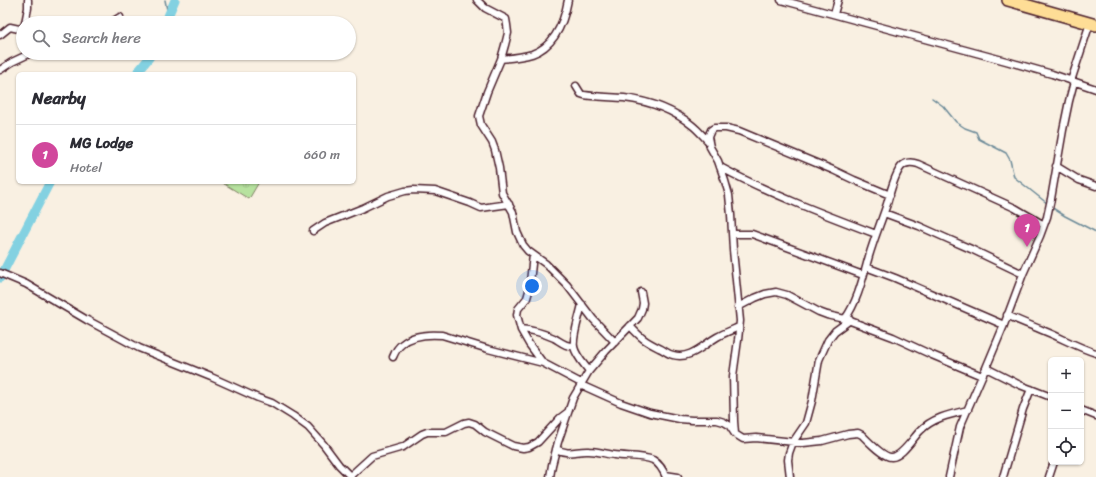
<!DOCTYPE html>
<html lang="en">
<head>
<meta charset="utf-8">
<style>
	body { margin:0; font-family:Sriracha,sans-serif; background:#f2f2f3; color:#2b2b33 }
	.controls { position:absolute; right:12px; bottom:12px; display:grid; overflow:hidden; border-radius:6px; box-shadow:0 1px 3px #0004 }
	.controls button { width:36px; height:36px; display:grid; place-items:center; padding:0; border:0; border-bottom:1px solid #e1e1e2; background:#fff; color:#2b2b33; font:20px sans-serif }
	.you { position:absolute; left:532px; top:286px; width:14px; height:14px; margin:-10px; border:3px solid #fff; border-radius:50%; background:#1a73e8; box-shadow:0 0 0 6px #1a73e833 }
	.badge { display:grid; place-items:center; width:26px; height:26px; border-radius:50%; background:#4a1f2b; color:#fff; font-size:13px; font-weight:700 }
	.pin { position:absolute; translate:-50% -33px; filter:drop-shadow(0 1px 2px #0008) }
	.pin::after { content:''; position:absolute; top:21px; width:14px; height:12px; background:inherit; clip-path:polygon(0 0,100% 0,50% 100%) }
	.list { margin:0; padding:0; list-style:none }
	h2 { display:flex; justify-content:space-between; align-items:center; height:52px; margin:0; padding:0 16px; font-size:17px }
	h2 small { font-size:13px; font-weight:400; color:#7c7c81 }
	.list li { display:grid; grid-template-columns:26px 1fr auto; gap:12px; align-items:center; box-sizing:border-box; height:60px; padding:0 16px; border-top:1px solid #e1e1e2 }
	.list b { display:block; font-size:15px; white-space:nowrap }
	.list p { margin:0; font-size:13px; white-space:nowrap; color:#7c7c81 }
	.list em { font-size:13px; font-style:normal; color:#7c7c81 }
	.icon { flex:none; width:22px; height:22px; fill:none; stroke:currentColor; stroke-width:2; stroke-linecap:round; stroke-linejoin:round }
	.map { position:relative; flex:none; width:1096px; height:477px; overflow:hidden }
	.search { position:absolute; background:#fff; box-shadow:0 1px 3px #0004; left:16px; top:16px; width:340px; height:44px; display:flex; align-items:center; gap:10px; box-sizing:border-box; padding:0 14px; border-radius:22px; color:#7c7c81; font-size:15px }
	.panel { position:absolute; background:#fff; box-shadow:0 1px 3px #0004; left:16px; top:72px; width:340px; height:112px; border-radius:6px }
	.map>svg:first-child { display:block }
</style>
</head>
<body>
<div class="map">
<svg width="1096" height="477" viewBox="0 0 1096 477">
	<defs>
		<pattern id="grass-tufts" width="24" height="20" patternUnits="userSpaceOnUse"><rect width="24" height="20" fill="#b7e29f"/><path d="M3 7l-1-3M5 7V3M7 7l1-3M15 17l-1-3M17 17v-4M19 17l1-3" fill="none" stroke="#9fc189"/></pattern>
	</defs>
	<rect width="100%" height="100%" fill="#f9f0e2"/>
	<filter id="ink" filterUnits="userSpaceOnUse"><feTurbulence type="fractalNoise" baseFrequency=".025" numOctaves="2"/><feDisplacementMap in="SourceGraphic" scale="8" xChannelSelector="R" yChannelSelector="G"/><feConvolveMatrix kernelMatrix="1 2 1 2 8 2 1 2 1" color-interpolation-filters="sRGB"/></filter>
	<g filter="url(#ink)">
		<!-- grass -->
		<path fill="url(#grass-tufts)" stroke="#808065" d="M221,182H259L249,199Z"/>
		<g fill="none" stroke-linecap="round" stroke-linejoin="round">
			<!-- stream -->
			<path stroke="#6c8a98" stroke-width="1.5" d="M165,0L168,15
				M932,98L943,106L956,122L965,128L976,132L979,139L1006,153L1010,160L1014,177L1048,204
				M1051,207L1065,216L1096,232"/>
			<!-- river -->
			<path stroke="#83d1e1" stroke-width="9" d="M165,23L175,0
				M136,74L149,58L152,53
				M0,278L50,182"/>
			<!-- street casing -->
			<g stroke="#4a1f2b" stroke-width="9">
				<path id="street" d="M477,0L485,8L506,19L507,25L508,33L505,45L501,59L487,92L479,116L481,125L492,142L495,150L499,168L502,193L513,212L517,232L523,245L528,251L546,264L567,285L593,319L615,342
					M781,0L1006,61L1052,74L1096,89
					M834,14L838,0
					M25,23L28,8V0
					M110,23L120,17
					M0,35L10,27L19,29L23,27
					M501,59C511,58 522,57 532,54C555,46 564,22 568,0
					M0,70L12,62L31,53
					M1071,81L1090,23
					M576,86L581,94L584,95C598,97 611,97 624,98C648,101 674,110 693,126C698,130 703,136 708,141
					M1056,166L1079,180L1096,186
					M720,167C770,194 823,214 876,234
					M884,213L919,226L948,239L971,249L1023,274
					M313,231L325,223L363,208L388,196L405,191L413,190L435,191L470,203L481,208L509,204
					M732,234H752L863,275
					M533,255L529,291L527,298L518,309L517,315L521,330L529,344L543,363L581,383
					M866,267L895,278L1004,325
					M0,273L26,284L87,320L139,348L211,377L258,398L272,403L293,416L308,427L324,445L339,465L351,477
					M582,304C580,315 572,337 574,347C576,356 584,364 589,371
					M738,307L755,298L765,294L776,292L787,295L819,312L827,315L845,319L893,337L932,355L982,376
					M1007,315C1019,321 1030,325 1042,330C1060,337 1077,347 1096,353
					M845,319C858,301 863,277 869,256C874,239 881,222 887,204C890,193 894,176 901,167C905,162 912,162 918,164L1015,208L1044,225
					M630,326C641,338 645,341 659,348C664,350 668,354 673,355C690,360 703,345 717,337C724,333 732,330 739,327
					M521,329C532,330 543,333 554,338C561,342 566,347 574,346
					M393,357C395,352 398,347 402,344C412,335 429,334 442,335L488,349L543,363
					M986,368L1020,385L1051,397
					M581,385L621,403L650,413L680,419L692,420H717L724,422L729,425L735,434L743,439L756,438L803,443L822,441L848,434L858,433L862,435C868,441 883,457 891,457C901,458 913,438 920,431C932,418 951,414 968,410
					M1081,410L1096,416
					M735,434L734,421L733,376L738,340L740,321L733,250L731,215L729,195L725,181L718,161L710,147L708,137L711,130L714,128H726L739,131L833,170L854,180L890,195
					M556,449C570,456 576,450 589,451C597,451 606,454 614,455C626,457 642,455 653,460C660,464 663,470 666,477
					M665,475L678,477
					M350,476L372,456L403,447L422,434L427,432H446L464,423L469,422L475,424L485,432L513,446L523,448L529,447L538,442L560,418L568,412
					M550,477L552,465L558,442L573,398L589,371L606,351L638,318L642,309L643,303L641,292
					M790,477L788,460L789,453L793,442L806,423L812,401L819,360L828,340L835,331L850,320
					M949,477L960,427L982,376L986,368L1004,325L1023,274L1040,236L1047,217L1051,199L1063,130L1069,101L1074,82
					M1003,477L1023,409L1031,389
					M1049,477L1054,462"/>
			</g>
			<!-- highway casing -->
			<g stroke="#4a1f2b" stroke-width="14">
				<path id="highway" d="M1008,0L1096,25"/>
			</g>
			<!-- street -->
			<use href="#street" stroke="#fff" stroke-width="6"/>
			<!-- highway -->
			<use href="#highway" stroke="#fedd96" stroke-width="11"/>
		</g>
	</g>
</svg>
<div class="controls">
<button>+</button>
<button>−</button>
<button><svg class="icon" aria-label="locate" viewBox="0 0 24 24"><circle cx="12" cy="12" r="6"/><path d="M12 2v4M12 18v4M2 12h4M18 12h4"/></svg></button>
</div>
<div class="you"></div>
<div class="pin badge" style="left:1027px;top:247px;background:#d1479c">1</div>
<div class="search"><svg class="icon" aria-label="search" viewBox="0 0 24 24"><circle cx="10" cy="10" r="6"/><path d="M15 15l6 6"/></svg>Search here</div>
<section class="panel">
<h2>Nearby<small></small></h2>
<ul class="list">
<li><span class="badge" style="background:#d1479c">1</span><div><b>MG Lodge</b><p>Hotel</p></div><em>660 m</em></li>
</ul>
</section>
</div>
</body>
</html>
